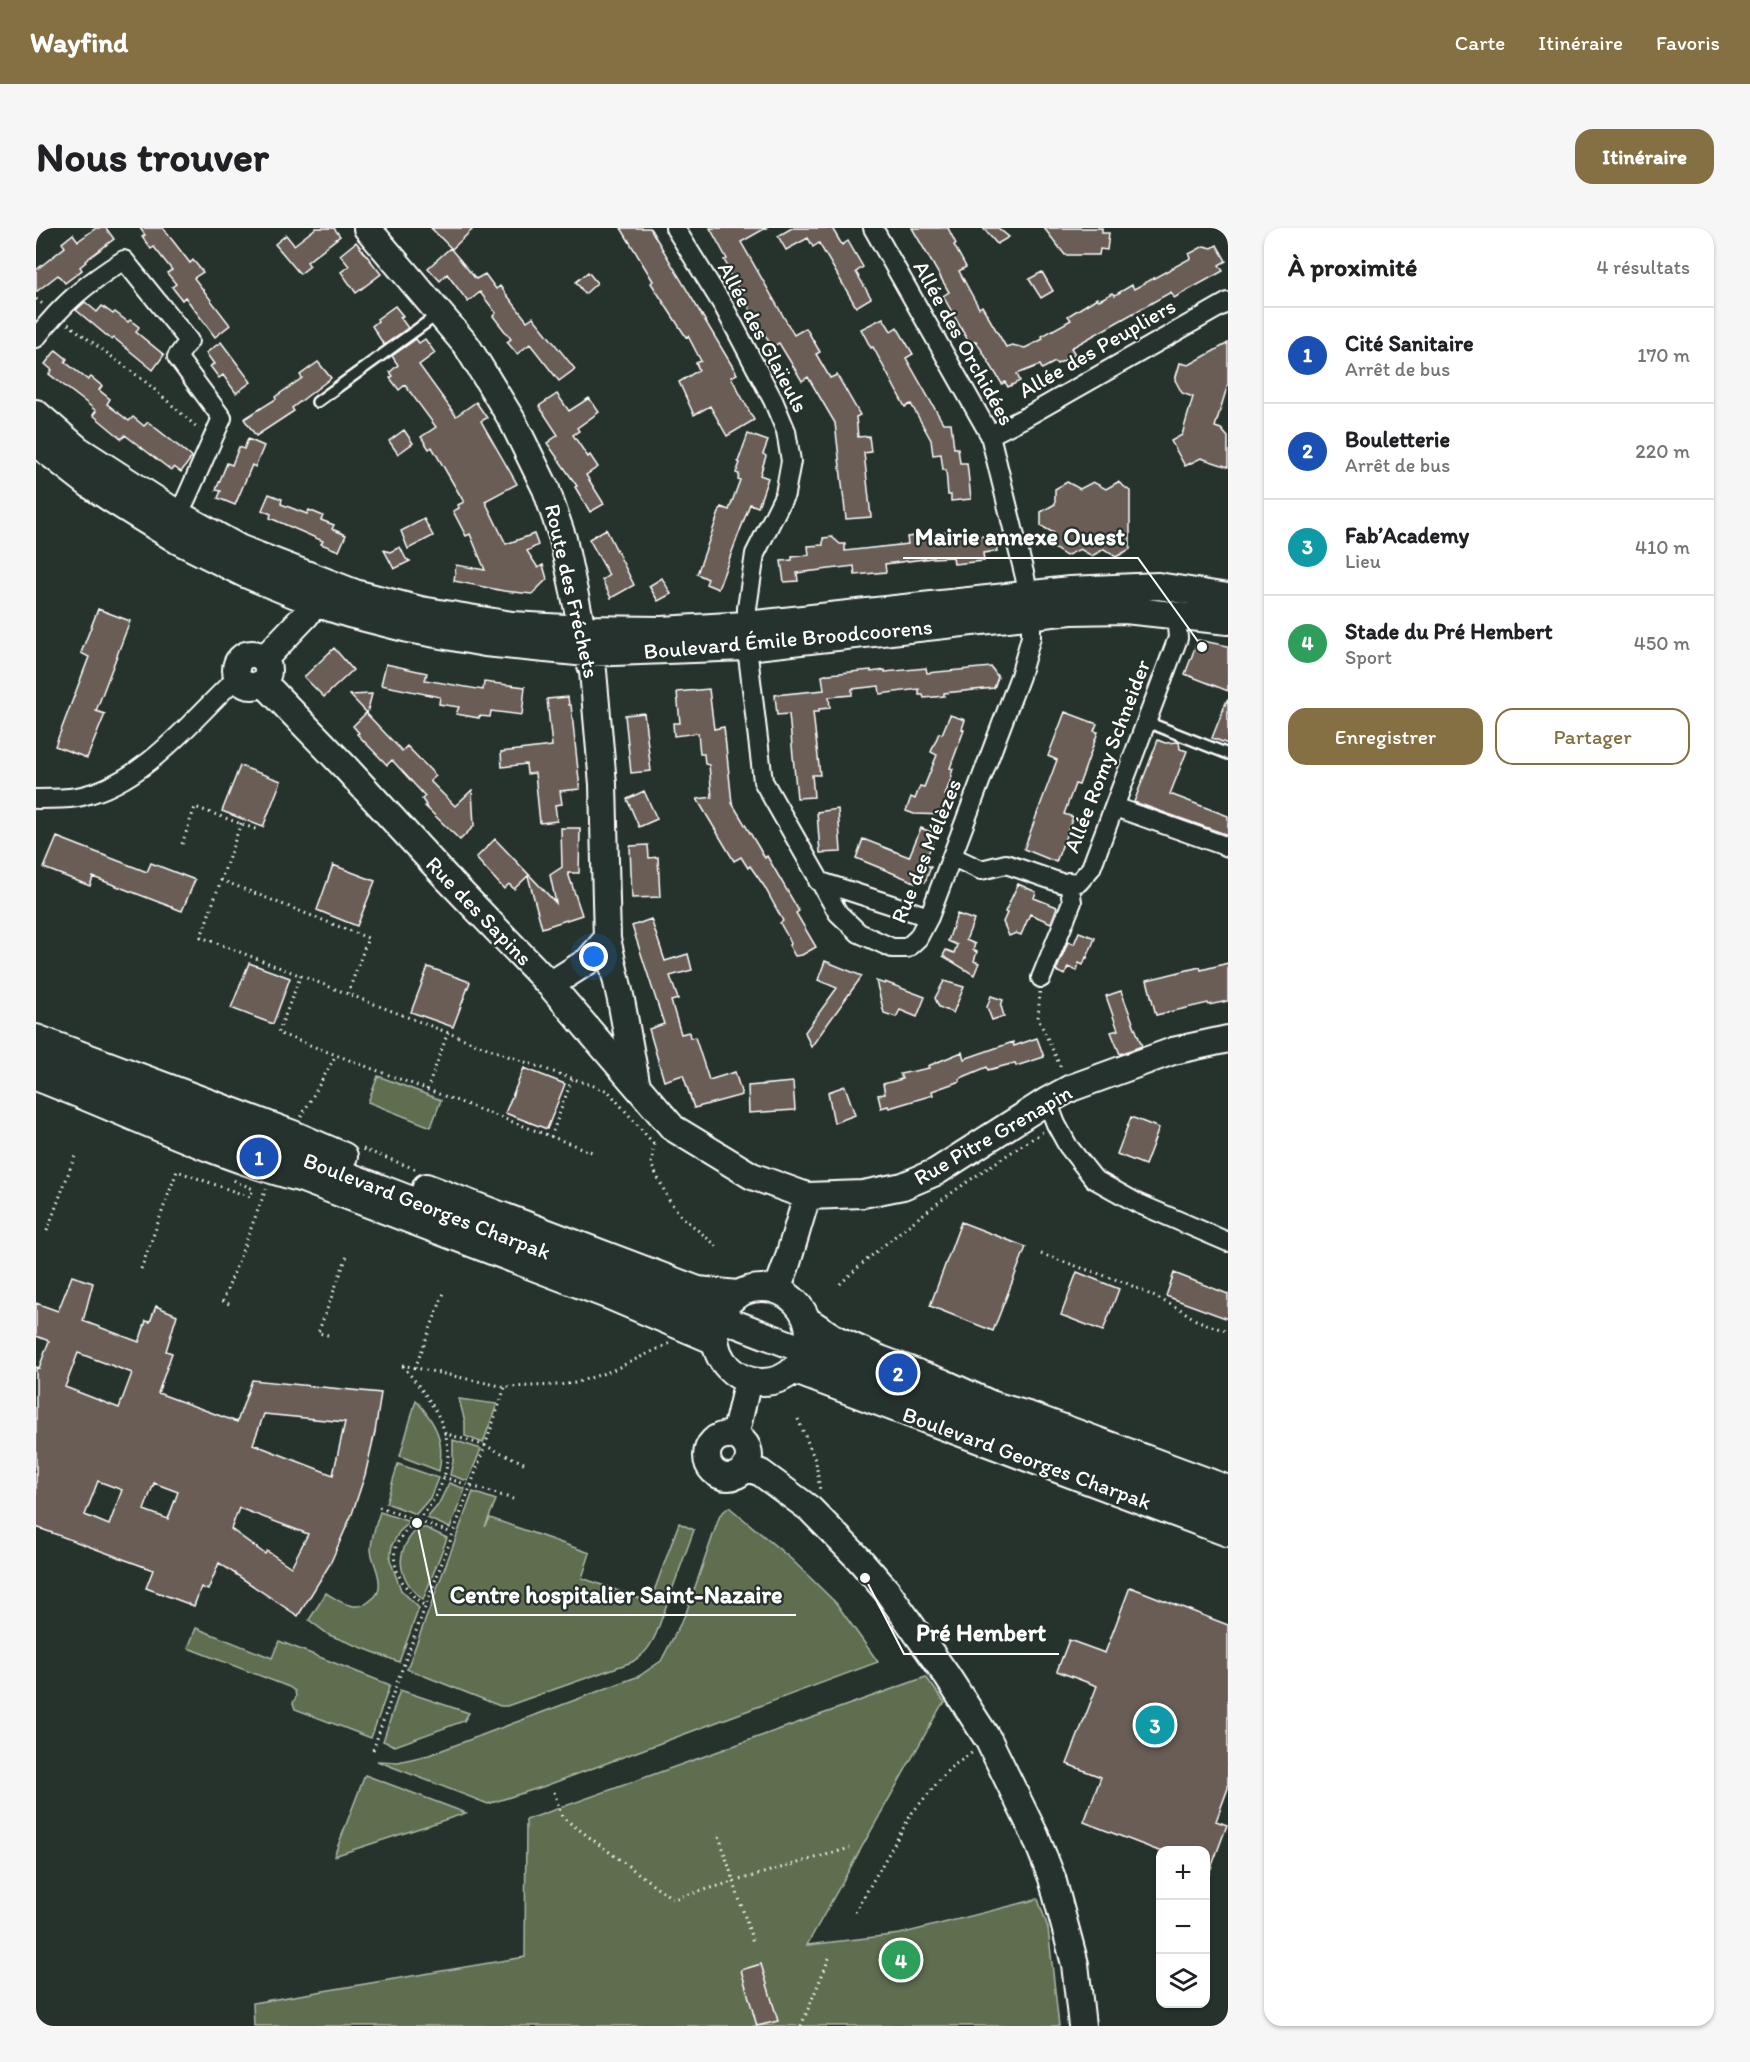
<!DOCTYPE html>
<html lang="fr">
<head>
<meta charset="utf-8">
<style>
	body { margin:0; font-family:Itim,sans-serif; background:#f6f6f6; color:#202124 }
	.controls { position:absolute; right:18px; bottom:18px; display:grid; overflow:hidden; border-radius:12px; box-shadow:0 2px 4px #0004 }
	.controls button { width:54px; height:54px; display:grid; place-items:center; padding:0; border:0; border-bottom:2px solid #e0e0e0; background:#fff; color:#202124; font:30px sans-serif }
	.you { position:absolute; left:558px; top:729px; width:21px; height:21px; margin:-15px; border:4px solid #fff; border-radius:50%; background:#1a73e8; box-shadow:0 0 0 9px #1a73e833 }
	.badge { display:grid; place-items:center; width:39px; height:39px; border-radius:50%; background:#847042; color:#fff; font-size:20px; font-weight:700 }
	.pin { position:absolute; translate:-50% -50%; border:3px solid #fff; box-shadow:0 2px 6px #0006 }
	.list { margin:0; padding:0; list-style:none }
	h2 { display:flex; justify-content:space-between; align-items:center; height:78px; margin:0; padding:0 24px; font-size:26px }
	h2 small { font-size:20px; font-weight:400; color:#757577 }
	.list li { display:grid; grid-template-columns:39px 1fr auto; gap:18px; align-items:center; box-sizing:border-box; height:96px; padding:0 24px; border-top:2px solid #e0e0e0 }
	.list b { display:block; font-size:22px; white-space:nowrap }
	.list p { margin:0; font-size:20px; white-space:nowrap; color:#757577 }
	.list em { font-size:20px; font-style:normal; color:#757577 }
	.actions { display:flex; gap:12px; padding:18px 24px }
	.actions a { flex:1; padding:14px 0; border:2px solid #847042; border-radius:18px; text-align:center; font-size:21px; color:#847042 }
	.actions .main { background:#847042; color:#fff }
	.icon { flex:none; width:33px; height:33px; fill:none; stroke:currentColor; stroke-width:2; stroke-linecap:round; stroke-linejoin:round }
	.map { position:relative; flex:none; width:1192px; height:1798px; overflow:hidden; border-radius:18px }
	header { display:flex; align-items:center; gap:36px; box-sizing:border-box; height:84px; padding:0 30px; background:#847042; color:#fff }
	header strong { font-size:28px }
	nav { display:flex; gap:33px; margin-inline-start:auto; font-size:21px }
	.intro { display:flex; align-items:center; justify-content:space-between; box-sizing:border-box; height:144px; padding:0 36px }
	h1 { margin:0; font-size:42px }
	.button { padding:15px 27px; border-radius:18px; background:#847042; color:#fff; font-size:21px; font-weight:700 }
	main { display:flex; gap:36px; padding:0 36px }
	aside { flex:1; background:#fff; border-radius:18px; box-shadow:0 2px 4px #0004 }
	.map>svg:first-child { display:block }
</style>
</head>
<body>
<header>
<strong>Wayfind</strong>
<nav><a>Carte</a><a>Itinéraire</a><a>Favoris</a></nav>
</header>
<div class="intro"><h1>Nous trouver</h1><a class="button">Itinéraire</a></div>
<main>
<div class="map">
<svg width="1192" height="1798" viewBox="0 0 1192 1798">
	<rect width="100%" height="100%" fill="#26332d"/>
	<filter id="ink" filterUnits="userSpaceOnUse"><feTurbulence type="fractalNoise" baseFrequency=".0167" numOctaves="2"/><feDisplacementMap in="SourceGraphic" scale="12" xChannelSelector="R" yChannelSelector="G"/><feConvolveMatrix kernelMatrix="1 2 1 2 8 2 1 2 1" color-interpolation-filters="sRGB"/></filter>
	<g filter="url(#ink)">
		<!-- green -->
		<path fill="#5e6e50" stroke="#aeb6a8" stroke-width="1.5" d="M342,848L405,872L395,899L332,874Z
			M423,1171L461,1176L447,1215L429,1208V1194Z
			M380,1172C400,1196 409,1211 403,1243L364,1228Z
			M417,1212L445,1221L432,1253L414,1247L417,1233Z
			M362,1236L402,1250L394,1270L380,1286L350,1275Z
			M413,1255L429,1261L414,1300L391,1290L402,1277Z
			M437,1264L460,1272L449,1299L454,1290L554,1325L546,1350L614,1374L643,1295L658,1302L620,1406C614,1419 609,1426 596,1434L471,1478H464L371,1441Z
			M693,1279L755,1331L800,1375L842,1434L509,1558L452,1576L341,1533L362,1534L393,1527L603,1448L625,1433L650,1385L684,1287Z
			M344,1284L374,1294L363,1304L356,1317L354,1332L365,1362L383,1380L363,1434L293,1407L273,1392L290,1365C305,1374 321,1386 336,1371C340,1368 343,1363 343,1359C345,1346 336,1334 335,1322C335,1309 340,1296 344,1284Z
			M382,1300H390L411,1310L387,1372C361,1349 357,1325 382,1300Z
			M160,1400L236,1430L243,1413L354,1457L335,1510L259,1481L257,1475L260,1469L259,1463L253,1459L152,1420Z
			M890,1449L909,1475L905,1478L771,1717L864,1706L1002,1671L1012,1700L1023,1798H218L217,1775L489,1729L490,1592Z
			M364,1462L433,1485L428,1493L359,1518L347,1513Z
			M329,1547L430,1585L298,1628Z"/>
		<!-- building -->
		<path fill="#695d56" stroke="#fff" stroke-width="1.5" fill-rule="evenodd" d="M60,0H70L78,11L49,33L50,34L44,39L46,42L29,55L22,47L0,64V42L29,19L26,15L37,6L42,13Z
			M104,0H127L154,35L157,32L167,44L158,50L194,97L179,109L149,69L146,72L136,59L140,56L131,45L136,42L118,19L115,21L106,9L109,7Z
			M280,0H298L304,8L271,34L274,38L264,46L239,16L250,7L258,17Z
			M395,0H438L416,21Z
			M585,0H614L701,146L695,149L718,192L691,208L674,178L658,187L643,154L663,142L660,135L665,133L652,108L650,109L615,55L617,53Z
			M674,0H730L705,14L758,107L770,100L784,124L780,126L794,150L801,147L824,187L820,189L822,209L833,208L835,224L828,225L835,289L810,291L799,195L772,149L766,153L743,115L736,119L690,40L692,39L688,32L691,31Z
			M756,0H796L806,17L812,13L827,39L820,44L835,70L820,79L783,15L777,19L772,10L750,22L742,8Z
			M876,0H912L920,16L918,17L930,39L923,43L943,80L946,78L970,119L976,117L989,120L1007,111L1006,108L1035,92L1032,88L1061,70L1063,72L1077,65L1079,67L1096,57L1098,61L1155,30L1153,26L1168,18L1176,20L1181,17L1190,33L1183,37L1187,43L1138,70L1135,64L1035,120L1039,126L1029,132L1021,136L1019,134L1006,141L1004,137L981,146L984,153L972,159L969,154L966,156L940,113L934,116L907,68L913,64Z
			M947,0H962L973,9L961,16Z
			M1008,0H1066V5H1073L1071,22L1064,21L1063,27H1029Z
			M320,14L345,46L320,65L305,44L313,38L304,27Z
			M414,20L440,51L449,46L460,61L464,58L491,93L497,89L539,141L523,153L494,116L481,126L471,114L475,111L457,88L460,85L444,64L432,74L411,46L404,53L392,40Z
			M552,44L561,55L549,66L540,54Z
			M1006,44L1017,63L1005,70L993,51Z
			M49,74L61,84L66,78L77,86L79,84L92,94L94,92L103,99L100,104L128,127L117,142L78,110L76,112L40,82Z
			M359,78L367,88L364,89L372,100L348,117L336,98L342,93L341,91Z
			M847,90L855,103L861,99L877,126L870,130L907,195H915L918,220H922L924,235H931L935,271L915,273V267H912L910,242H907L905,226L897,227L895,212L875,176L869,179L837,119L835,120L825,101Z
			M380,111L383,115L389,111L399,125L383,137L420,188L440,174L451,190L445,193L481,256L449,273L470,316L498,306L502,317L491,323L502,340L507,337L511,351L496,366L468,363L418,353L420,337L449,342L434,306L430,308L417,283L423,280L422,277L428,274L396,219L393,221L385,209L400,199L369,157L363,162L354,150L357,148L354,144L362,137L356,128Z
			M185,114L215,154L200,165L187,147L183,150L174,138L178,136L170,125Z
			M1192,115V156L1179,199L1185,201L1192,209V239L1165,230L1149,238L1135,213L1146,207L1157,169L1146,165L1139,152L1144,135L1153,137Z
			M20,122L31,131L29,134L52,152L55,149L66,158L63,162L74,171L71,176L93,193L97,189L108,198L112,194L156,229L145,244L138,239L135,242L89,207L86,211L57,187L60,183L52,176L13,146L16,142L9,136Z
			M282,134L295,150L256,180L258,183L220,208L208,191L240,171L239,169L266,150L264,147Z
			M521,166L533,183L553,170L563,184L541,200L543,203L537,207L552,229L554,227L562,239L550,247L568,276L554,284L539,259L541,258L511,215L522,207L503,178Z
			M368,202L377,215L362,226L353,213Z
			M712,206L732,213L727,226L730,228L724,247L732,250L722,279L714,276L682,361L670,356L672,351L661,346L685,279L693,282L704,252L702,251L703,246L700,245L704,235L702,234Z
			M212,211L228,218L219,239L216,237L199,277L182,270L185,263L180,262L191,235L196,237L203,219L208,221Z
			M1031,254L1044,261L1057,254L1070,261L1082,254L1094,263V321L1080,329L1068,321L1056,328L1044,321L1030,328L1018,320V305L1005,298V284L1019,276V261Z
			M233,266L246,271L245,276L271,286L273,282L287,288L285,292L298,297L296,301L310,307L303,323L285,316L287,313L234,290L235,286L226,282Z
			M388,291L397,308L372,321L365,303Z
			M570,301L598,357L575,370L566,352L573,347L553,311Z
			M928,302L929,310L959,307L961,323L947,325L948,333L918,336L917,329L896,330L849,336L850,344L819,347L818,338L761,345L762,353L748,354L745,333L756,332V329L773,327L772,318L787,317V310L796,309L804,316H809V323L872,316L871,309Z
			M364,319L370,331L374,333L358,341L348,322L354,324Z
			M626,350L635,366L622,373L613,358Z
			M62,381L94,393L60,483L69,486L51,530L19,518L53,429L45,425Z
			M1162,412L1192,418V463L1149,446Z
			M298,420L317,442L288,469L268,449Z
			M350,436L391,445L389,452L447,462L448,454L489,459L486,487L455,483L454,489L443,488V490L420,486L423,479L403,476L404,469L345,457Z
			M955,439L962,449L958,460L908,465V468L888,470L887,467H883V461L844,466L843,458L816,461V467L793,469L794,480L783,481V484H777L784,547H776L778,569L761,570L753,486L741,487L739,467L788,462L786,448L793,446L835,442V444L849,442V444L890,440L891,445Z
			M673,461L678,501L688,499L696,575L729,630L731,628L763,683L760,685L780,719L766,727L759,728L753,717L755,716L753,711L744,695L747,693L728,658L714,638L712,640L705,629L698,633L661,571L676,569L673,537L669,536L668,526H664L662,505L638,508L637,495H644L641,464Z
			M336,466L331,485L314,467Z
			M532,469L533,477H535L544,561L524,563L526,576L519,577L521,593L504,595L499,545L491,546L490,536L466,539L465,524L516,518L511,471Z
			M1191,472H1192V516L1176,510Z
			M1029,484L1061,496L1058,503L1062,504L1043,557L1039,556L1028,586L1037,589L1020,634L988,621L1021,532L1012,528Z
			M330,485L366,523L371,518L400,548L394,553L419,578L436,562L438,598L424,612L389,578L390,577L386,571L389,568L356,532L351,537L321,506L323,505L317,498Z
			M608,485L615,543L595,545L589,487Z
			M914,487L929,492L926,501L928,502L914,540L917,541L915,547L916,548L909,567L918,570L911,587L878,586L870,583L875,569L879,571L884,558L888,559L901,527L895,524L903,505L906,506Z
			M1122,512L1129,515L1143,514L1144,521L1151,523L1134,566L1192,588V607L1098,574Z
			M204,538L245,553L227,599L186,583Z
			M608,563L621,591L603,599L591,571Z
			M802,581L805,624L784,625L781,584Z
			M525,600H544L543,645H532L546,687L506,700L492,648L478,661L473,656L468,661L440,630L459,611L520,675L514,647L526,639Z
			M885,600L900,606L888,636L895,639L889,654L882,652L881,655L820,630L827,611L873,629Z
			M21,609L111,644L115,635L159,652L146,683L57,649L54,658L8,640Z
			M612,617L613,630L622,629L624,669L596,670L594,618Z
			M297,637L339,653L321,698L281,682Z
			M982,656L1000,664L998,670L1021,679L1015,695L994,686L985,707L980,705L973,708L967,694L971,685L969,684Z
			M921,686L938,692L930,712L939,716L937,722L941,724L938,733L943,735L938,747L907,728L910,722L918,725L921,717L912,713Z
			M615,691L629,733L652,726L656,742L634,748L642,771L635,773L645,806L653,804L654,810L659,809L673,852L699,844L706,867L658,880L647,847L628,853L613,801L628,796L596,698Z
			M1043,704L1059,710L1051,730L1050,729L1047,737L1043,735L1041,743L1032,739L1029,747L1020,743L1032,714L1038,716Z
			M789,733L826,748L775,819L769,804L801,760L782,752Z
			M213,735L254,750L237,796L195,780Z
			M1192,735V773L1173,777L1172,775L1120,787L1111,752L1164,739L1165,742Z
			M392,739L434,754L417,799L375,784Z
			M840,753L849,756V754L889,769L881,789L864,782L860,789L848,785Z
			M908,753L928,759L917,785L903,779L899,770Z
			M1085,763L1106,818L1084,826L1075,804L1082,802L1070,768Z
			M955,768L967,772L965,778L968,788L956,792L951,779Z
			M1001,810L1008,829L980,838L979,835L952,842L951,839L927,849L923,851L924,853L896,863L897,867L853,880L852,878L845,880L842,867L849,866L847,856L866,851L864,846L893,840L892,838L926,824L928,831L977,814L978,818Z
			M488,840L529,856L511,901L469,885Z
			M757,854L759,882L713,885L712,858Z
			M809,858L819,887L798,895L792,864Z
			M1095,889L1123,900L1109,937L1081,926Z
			M925,994L990,1019L957,1103L894,1078Z
			M1041,1044L1083,1061L1067,1103L1025,1087Z
			M1138,1045L1192,1066V1091L1130,1068Z
			M36,1048L57,1055L47,1093L103,1114L110,1093L114,1094L120,1078L141,1087L130,1123L136,1125L122,1165L201,1194L216,1152L345,1165L339,1204L329,1247L316,1286L294,1336L262,1388L183,1335L172,1362L165,1359L158,1378L110,1360L117,1342L0,1299V1139L3,1140L13,1113L0,1108V1075L22,1083ZM42,1125L96,1145L83,1180L29,1159ZM228,1186L309,1194L297,1247L217,1216ZM62,1253L86,1262L73,1297L49,1287ZM118,1255L142,1264L132,1291L108,1282ZM203,1280L272,1306L255,1339L231,1323L229,1326L195,1301Z
			M1094,1359L1192,1397V1560L1180,1593L1191,1597L1171,1651L1170,1623H1123L1048,1594L1065,1549L1031,1536L1061,1458L1021,1443L1033,1412L1069,1425Z
			M725,1736L742,1793L721,1798L705,1742Z"/>
		<g fill="none" stroke-linecap="round" stroke-linejoin="round">
			<!-- lane casing -->
			<g stroke="#fff" stroke-width="14">
				<path id="lane" d="M281,174L401,87
					M1111,494L1192,526"/>
			</g>
			<!-- street casing -->
			<g stroke="#fff" stroke-width="22">
				<path id="street" d="M639,0L688,79L737,172L750,203L755,233L749,266L719,326L711,380V419L727,553L802,685L823,705L856,720H871L882,710L893,689L984,448L995,409V387L989,349L954,207L837,0
					M0,110C27,75 51,55 88,32L153,113L141,129L186,190L150,271L142,286
					M954,207L988,190L1192,74
					M0,571C15,570 31,572 46,568C106,554 150,499 192,458L203,451
					M1079,579L1192,619
					M917,629L945,642L970,636L1025,655L1043,654L1055,640L1142,410L1140,386
					M782,653L893,689
					M1005,750L1036,674L1033,654
					M1011,873L1020,896L1032,918L1058,951L1101,975L1192,1014"/>
			</g>
			<!-- secondary casing -->
			<g stroke="#fff" stroke-width="30">
				<path id="secondary" d="M331,0L431,118L476,192L510,261L527,311L551,425L557,443L567,556L571,711L585,772L600,854
					M0,185L43,222L142,286L205,321L319,365L385,382L476,397L547,401L626,402L710,397L1034,362L1122,358L1192,369
					M0,215L54,257L75,271L141,312L209,346L279,375L313,386L372,401L449,415L551,425L711,419L1035,383L1089,382L1192,393
					M200 442a16 16 0 1 1 32 0a16 16 0 1 1-32 0Z
					M228,431L269,388L279,375L282,358
					M227,454L309,539L410,649L514,757L637,900L716,948L771,968L827,966L867,958L900,944L1011,873L1035,860L1137,823L1192,811
					M514,757L552,733L571,711
					M0,810L257,906L308,928
					M0,830L250,924L1192,1284
					M0,849C89,883 175,927 267,951L571,1067L679,1113
					M390,959L662,1062L701,1066
					M679 1107a47 47 0 1 1 94 0a47 47 0 1 1-94 0Z
					M741,1062L751,1035L771,968
					M771,1092L800,1111L844,1131L908,1155L957,1177L995,1188L1192,1261
					M757,1142L1192,1305
					M671 1228a21 21 0 1 1 42 0a21 21 0 1 1-42 0Z
					M699,1208L712,1152
					M710,1239L725,1245L774,1281L823,1331L851,1363L911,1448L953,1513L999,1607L1016,1650L1039,1736L1046,1798"/>
			</g>
			<!-- path -->
			<path stroke="#fff" stroke-width="3" stroke-dasharray="1.5 4.5" stroke-linecap="butt" d="M0,71L8,77
				M32,96L111,155L163,201
				M205,595L165,709L472,828L572,863L618,916
				M146,616L159,579L222,602
				M185,652L332,710L312,765
				M265,747L242,805L556,924
				M1004,764L1002,790L1026,842
				M391,862L412,804
				M265,889L300,827
				M515,909L536,851
				M618,916L615,936L633,972L645,988L683,1020
				M327,921L382,942
				M11,1003L40,925
				M1005,1026L1090,1055L1144,1081L1160,1092L1192,1104
				M105,1041L141,943L214,969L217,961L195,951
				M804,1056C866,998 935,949 1007,904
				M193,1076L187,1073L230,961
				M292,1107L282,1105L311,1028
				M366,1137L469,1159L522,1157L539,1155L575,1143L634,1115
				M367,1138C386,1162 410,1189 412,1222C413,1243 402,1269 388,1285C380,1293 369,1302 363,1312C349,1336 370,1364 389,1378
				M379,1140L408,1065
				M762,1191L780,1234L784,1263
				M408,1205L450,1218L490,1236
				M407,1249L477,1271
				M343,1279L416,1305
				M337,1522C379,1400 429,1281 469,1159
				M518,1564L526,1589L637,1671L814,1620
				M683,1608L717,1714
				M819,1684L876,1585L914,1540L937,1524
				M765,1798L794,1728"/>
			<!-- lane -->
			<use href="#lane" stroke="#26332d" stroke-width="9"/>
			<!-- street -->
			<use href="#street" stroke="#26332d" stroke-width="18"/>
			<!-- secondary -->
			<use href="#secondary" stroke="#26332d" stroke-width="26"/>
		</g>
	</g>
	<g text-anchor="middle" dominant-baseline="central" stroke-width="4.5" stroke-linejoin="round" paint-order="stroke">
		<!-- street labels -->
		<g font-size="22" fill="#fff" stroke="#26332d">
			<text transform="translate(727 109) rotate(62)">Allée des Glaïeuls</text>
			<text transform="translate(928 115) rotate(61)">Allée des Orchidées</text>
			<text transform="translate(1061 120) rotate(-30)">Allée des Peupliers</text>
			<text transform="translate(536 363) rotate(77)">Route des Fréchets</text>
			<text transform="translate(752 411) rotate(-5)">Boulevard Émile Broodcoorens</text>
			<text transform="translate(1071 528) rotate(-69)">Allée Romy Schneider</text>
			<text transform="translate(890 623) rotate(-68)">Rue des Mélèzes</text>
			<text transform="translate(443 683) rotate(46)">Rue des Sapins</text>
			<text transform="translate(957 907) rotate(-30)">Rue Pitre Grenapin</text>
			<text transform="translate(391 978) rotate(21)">Boulevard Georges Charpak</text>
			<text transform="translate(991 1230) rotate(20)">Boulevard Georges Charpak</text>
		</g>
	</g>
	<!-- callouts -->
	<path fill="none" stroke="#fff" stroke-width="2" d="M1166 419L1102 330H867M381 1295L401 1387H760M829 1350L868 1426H1023"/>
	<g fill="#fff" stroke="#26332d" stroke-width="2">
		<circle cx="1166" cy="419" r="6"/>
		<circle cx="381" cy="1295" r="6"/>
		<circle cx="829" cy="1350" r="6"/>
	</g>
	<g font-size="24" text-anchor="middle" font-weight="bold" fill="#fff" stroke="#26332d" stroke-width="4.5" stroke-linejoin="round" paint-order="stroke">
		<text x="984" y="317">Mairie annexe Ouest</text>
		<text x="580" y="1375">Centre hospitalier Saint-Nazaire</text>
		<text x="945" y="1413">Pré Hembert</text>
	</g>
</svg>
<div class="controls">
<button>+</button>
<button>−</button>
<button><svg class="icon" aria-label="layers" viewBox="0 0 24 24"><path d="M12 4l9 5-9 5-9-5zM3 14l9 5 9-5"/></svg></button>
</div>
<div class="you"></div>
<div class="pin badge" style="left:223px;top:929px;background:#1a4fb4">1</div>
<div class="pin badge" style="left:862px;top:1145px;background:#1a4fb4">2</div>
<div class="pin badge" style="left:1119px;top:1497px;background:#0f9aa8">3</div>
<div class="pin badge" style="left:865px;top:1732px;background:#2e9e5b">4</div>
</div>
<aside>
<h2>À proximité<small>4 résultats</small></h2>
<ul class="list">
<li><span class="badge" style="background:#1a4fb4">1</span><div><b>Cité Sanitaire</b><p>Arrêt de bus</p></div><em>170 m</em></li>
<li><span class="badge" style="background:#1a4fb4">2</span><div><b>Bouletterie</b><p>Arrêt de bus</p></div><em>220 m</em></li>
<li><span class="badge" style="background:#0f9aa8">3</span><div><b>Fab’Academy</b><p>Lieu</p></div><em>410 m</em></li>
<li><span class="badge" style="background:#2e9e5b">4</span><div><b>Stade du Pré Hembert</b><p>Sport</p></div><em>450 m</em></li>
</ul>
<div class="actions"><a class="main">Enregistrer</a><a>Partager</a></div>
</aside>
</main>
</body>
</html>
